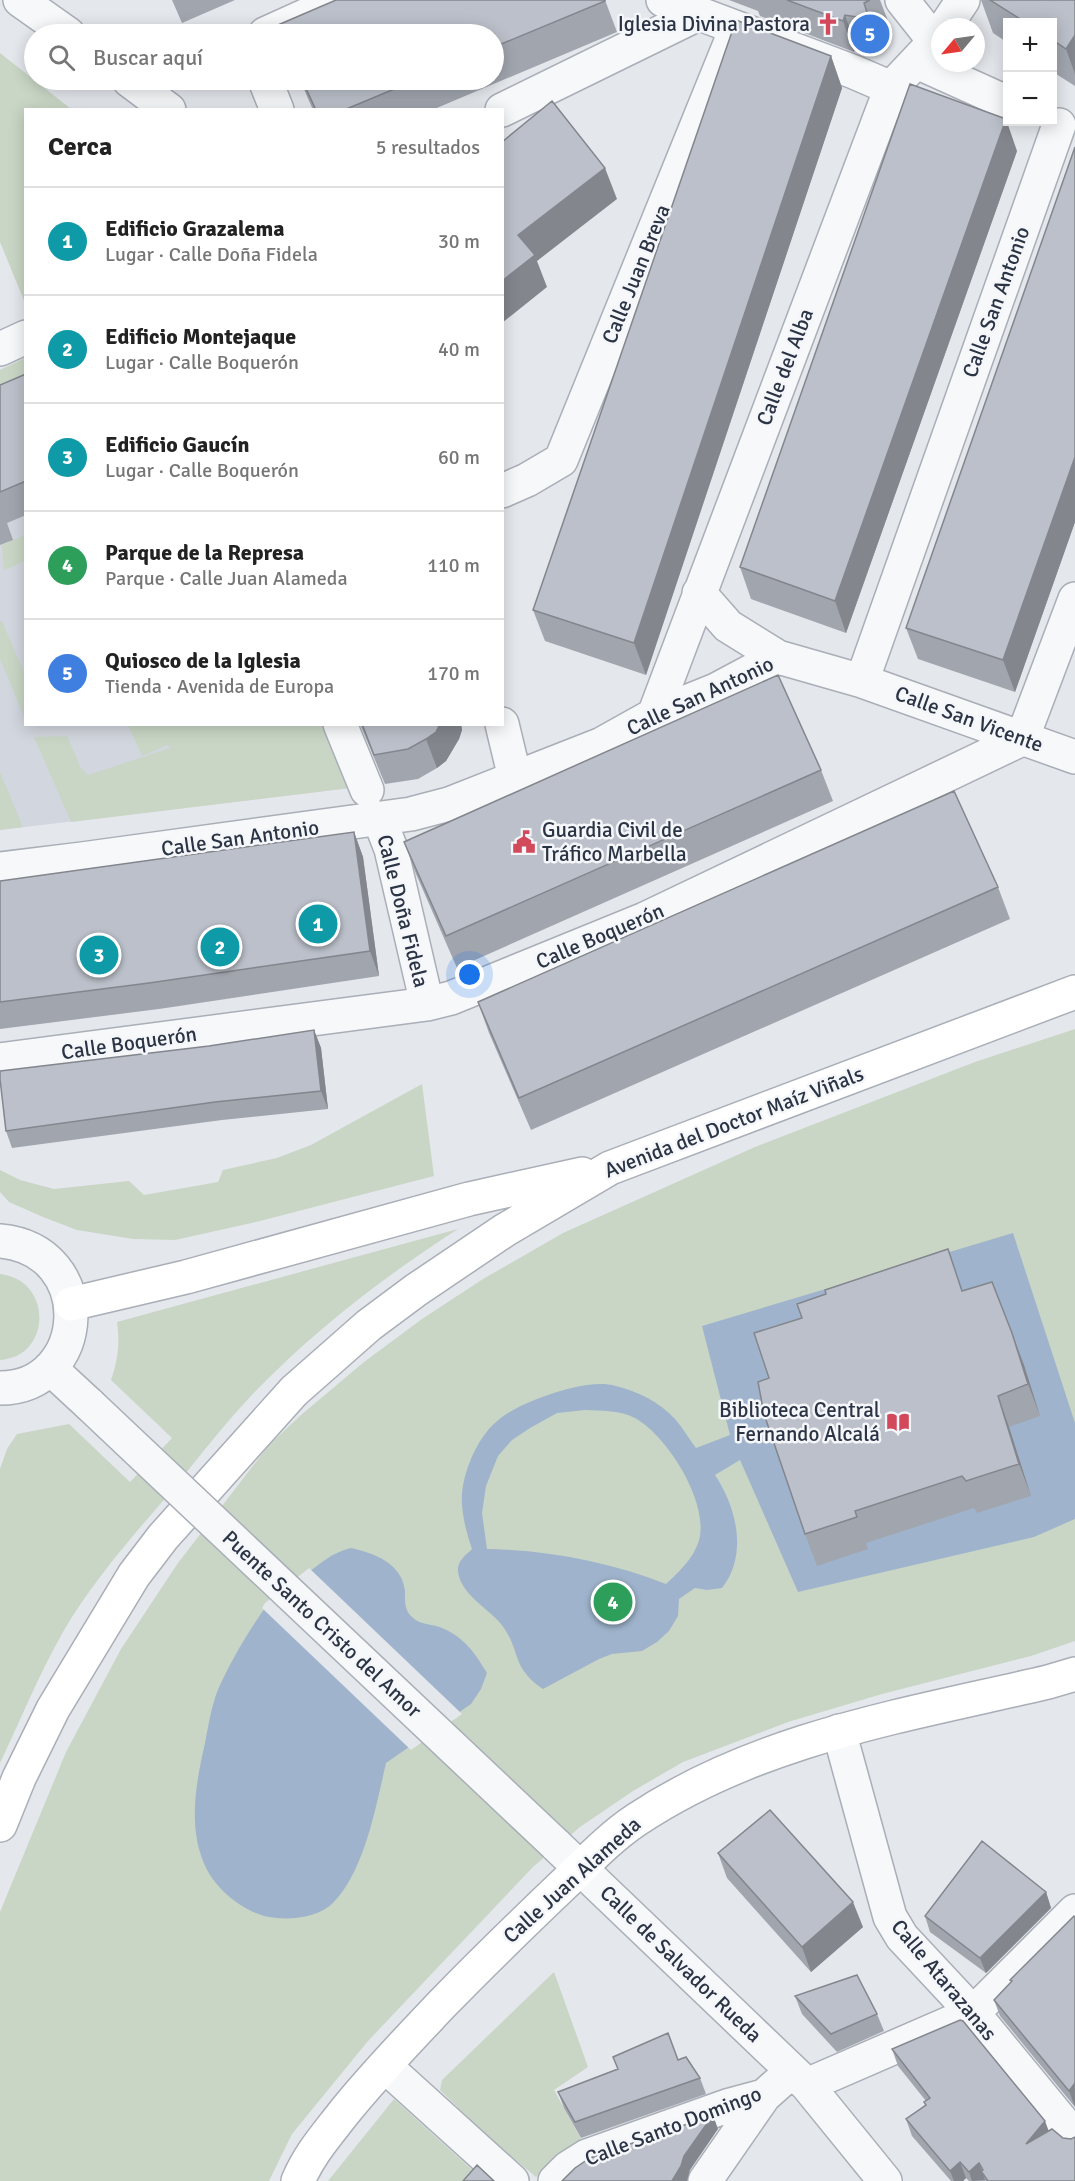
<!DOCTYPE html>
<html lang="es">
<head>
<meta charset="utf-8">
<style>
	body { margin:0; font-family:Signika,sans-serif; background:#f6f6f6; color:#222 }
	.controls { position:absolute; right:18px; top:18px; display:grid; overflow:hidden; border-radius:0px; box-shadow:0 3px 15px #0003 }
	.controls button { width:54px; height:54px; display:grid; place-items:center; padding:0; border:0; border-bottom:2px solid #e0e0e0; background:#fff; color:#222; font:30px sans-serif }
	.compass { position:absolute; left:931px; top:18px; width:54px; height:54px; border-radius:50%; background:#fff; box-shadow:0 3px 15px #0003; rotate:241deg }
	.you { position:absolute; left:470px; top:975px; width:21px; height:21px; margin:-15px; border:4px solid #fff; border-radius:50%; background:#1a73e8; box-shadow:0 0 0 9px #1a73e833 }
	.badge { display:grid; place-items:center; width:39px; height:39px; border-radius:50%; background:#d1495b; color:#fff; font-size:20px; font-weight:700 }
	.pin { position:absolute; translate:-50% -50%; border:3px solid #fff; box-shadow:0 2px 6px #0006 }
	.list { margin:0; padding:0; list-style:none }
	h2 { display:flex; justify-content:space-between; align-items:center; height:78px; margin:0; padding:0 24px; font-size:26px }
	h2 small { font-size:20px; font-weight:400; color:#767676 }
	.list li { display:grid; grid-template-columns:39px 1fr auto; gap:18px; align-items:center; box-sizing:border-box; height:108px; padding:0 24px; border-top:2px solid #e0e0e0 }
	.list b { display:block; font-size:22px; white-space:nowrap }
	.list p { margin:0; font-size:20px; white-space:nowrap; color:#767676 }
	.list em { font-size:20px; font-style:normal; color:#767676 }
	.icon { flex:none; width:33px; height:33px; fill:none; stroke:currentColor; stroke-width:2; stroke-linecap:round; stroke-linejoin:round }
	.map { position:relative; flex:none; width:1075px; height:2181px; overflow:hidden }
	.search { position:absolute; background:#fff; box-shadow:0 3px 15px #0003; left:24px; top:24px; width:480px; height:66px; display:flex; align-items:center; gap:15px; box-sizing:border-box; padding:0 21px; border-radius:33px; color:#767676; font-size:22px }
	.panel { position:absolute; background:#fff; box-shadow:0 3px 15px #0003; left:24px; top:108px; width:480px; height:618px; border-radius:0px }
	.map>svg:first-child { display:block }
</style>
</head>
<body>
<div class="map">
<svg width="1075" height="2181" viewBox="0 0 1075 2181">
	<rect width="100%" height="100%" fill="#e4e7ec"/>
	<!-- built -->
	<path fill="#d2d6de" d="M25,358L26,724L324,725L350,788L0,830V370Z"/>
	<!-- green -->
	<path fill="#c9d6c5" d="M0,53L71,109L26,110L25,303L0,242Z
		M25,358V399L0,411V370Z
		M25,535V561L4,570L2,545Z
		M2,621L25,675V719L0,659V622Z
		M128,725H324L350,788L71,822L34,737L67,736L81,768L88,775L170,748L168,745L142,756Z
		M0,772L23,827L0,830Z
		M1075,1029V1641L1031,1656L882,1694L788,1722L683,1762L633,1791L580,1827L533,1867L368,2041L292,2134L269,2181H0V1912L66,1752L121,1649L178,1563L269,1445L301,1415L364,1362L422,1319L483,1279L563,1233L755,1147L975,1062Z
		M422,1084L434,1176L260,1221L175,1240L133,1239L77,1230L43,1217L9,1202L0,1192V1170L20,1180L54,1189L129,1181L144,1195L218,1182L223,1170L277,1158L311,1145Z
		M458,1229C382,1278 312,1332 250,1397C221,1428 195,1462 168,1495C131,1538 92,1582 63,1632C40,1672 20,1721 0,1763V1469L7,1449L17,1434L69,1424L130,1482L172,1438L111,1380C118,1360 120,1343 117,1322Z
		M0,1274C54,1280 51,1358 0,1360Z
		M554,1972L588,2067L554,2090L581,2139L536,2177L485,2134L440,2090L442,2080Z
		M394,2099L482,2179L480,2181H328Z"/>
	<!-- water -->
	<path fill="#9fb4cc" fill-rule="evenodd" d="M1013,1233L1075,1423V1519L1034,1537L798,1592L740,1460L715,1475C737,1508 748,1555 722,1588L707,1590L695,1588L679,1599L678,1616L669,1631L657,1642L642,1651L612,1654L599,1659L543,1689C510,1667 522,1651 501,1624C488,1608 460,1594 458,1571C457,1561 466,1555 472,1549C467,1534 463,1520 462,1504C460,1478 476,1439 496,1422C513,1407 536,1399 557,1392C575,1387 597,1381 616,1386C637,1391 660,1402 675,1419C683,1428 689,1439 696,1448L730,1435L702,1326ZM585,1410C602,1411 620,1410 635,1418C667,1436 706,1498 700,1536C696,1556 680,1571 666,1584C610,1562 547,1550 487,1549L482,1513L486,1486L498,1456L512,1440L530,1428L557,1413Z
		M351,1548C374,1553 402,1563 405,1591C405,1601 404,1610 412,1617C421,1626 431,1623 442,1628C464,1637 475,1653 487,1673L481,1689L471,1704L386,1763C376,1806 365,1870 333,1903C317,1919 285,1921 264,1916C241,1909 217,1890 206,1868C187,1828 196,1783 205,1743C208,1728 210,1713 215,1698C222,1676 251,1626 266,1607C275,1594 293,1585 305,1575C321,1563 331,1553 351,1548Z"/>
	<!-- pier -->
	<path fill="#e4e7ec" d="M309,1568L462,1714L411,1750L262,1608L265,1603Z"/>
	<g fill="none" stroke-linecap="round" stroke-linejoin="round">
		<!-- street casing -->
		<g stroke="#a9aeb7" stroke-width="36">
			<path id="street" d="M20,0L68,34
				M663,0L854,72L891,88
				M902,0L936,43
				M945,27L963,0
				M265,34L340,0
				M917,62L1008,103
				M129,80L169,110
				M265,80L277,110
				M502,110L700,13
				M0,349L26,337
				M502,491L527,480L561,460L734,34
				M699,593L728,626L778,657
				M862,681L1059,125
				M654,715L891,88L940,36
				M340,724L367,790
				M502,724L515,778
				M379,818L391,849L427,1004
				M0,869L82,859L411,814L449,804L602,744L654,715L716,690L778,657L862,681L1075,757
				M0,1060L427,1004L451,998L645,919L1022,739L1075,599
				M0,1241C99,1250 90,1388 0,1388
				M50,1368L90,1405
				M839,1731L890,1917L902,1937L973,2013L1075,2137
				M555,1844L807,2085L885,2181
				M385,2066L512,2181
				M807,2085L973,2013L1075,1911
				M555,2181L568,2168L587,2156L727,2106L764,2096L792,2071
				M705,2181L764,2096"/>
		</g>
		<!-- secondary casing -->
		<g stroke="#a9aeb7" stroke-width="36">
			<path id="secondary" d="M71,1304L186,1277L469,1199L582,1174
				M0,1825L19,1778L53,1709L134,1575L163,1537L294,1391L369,1325L416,1290L505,1230L610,1168L1075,992
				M298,2181C309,2155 325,2137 342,2115C373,2076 408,2040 442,2004C482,1963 522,1924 563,1885C586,1863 609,1838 636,1820C759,1738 907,1715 1048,1682L1075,1674"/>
		</g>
		<!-- street -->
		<use href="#street" stroke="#f7f8fa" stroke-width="33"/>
		<!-- secondary -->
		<use href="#secondary" stroke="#fff" stroke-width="33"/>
		<!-- street-bridge casing -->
		<g stroke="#a9aeb7" stroke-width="36" stroke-linecap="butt">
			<path id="street-bridge" d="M90,1405L555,1844"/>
		</g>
		<!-- street-bridge -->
		<use href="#street-bridge" stroke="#f7f8fa" stroke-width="33"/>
	</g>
	<!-- wall -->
	<path fill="#a1a5ae" d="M172,0H235L182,23Z
		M605,0L617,32L432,110H313L300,80H494V34H281L278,25Z
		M729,0H880L890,26L876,34L880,50L856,46L854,52L760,16L758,11Z
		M981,0H1075V86L1053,72V22H1008V43L993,33Z
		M831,56L842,88L646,675L545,641L533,610Z
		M1075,147V522L1015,692L918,659L906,628Z
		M1017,151L846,633L751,599L740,567Z
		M26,374V515L7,523L13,540L0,545V385Z
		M360,724H461L462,730L459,739L446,761L437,768L418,779L385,784Z
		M821,770L833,801L457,968L416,874L404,842Z
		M354,832L363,857L379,976L159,1009L0,1029V881Z
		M998,887L1010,919L531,1130L489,1033L478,1002Z
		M314,1030L321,1048L328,1109L222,1120L12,1148L6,1131L209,1046Z
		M963,1291L1024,1365L1040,1416L1009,1427L1031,1496L977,1513L974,1508L866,1543L868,1549L817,1566L805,1534L769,1378Z
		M718,1853L863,1927L811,1972L727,1878Z
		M1046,1892L1051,1908L986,1973L930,1932L925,1916Z
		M1074,1916L1075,2107L1000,2016L994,2000L1011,1982L1010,1980Z
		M795,1996L877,2014L884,2031L837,2052L802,2014Z
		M892,2049L1063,2138L1071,2139L1075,2181H969L966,2178L963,2181H951L912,2136L906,2119L925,2105L926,2101L898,2066Z
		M678,2060L700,2078L706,2094L581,2138L564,2108L558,2092Z"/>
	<!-- shaded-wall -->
	<path fill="#83868d" d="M864,3L876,34L880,50L869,19Z
		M845,15L856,46L854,52L843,21Z
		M1075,35V74L1066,49Z
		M831,56L842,88L646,675L634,643Z
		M1006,119L1017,151L846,633L835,601Z
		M605,168L617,199L537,261L547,287L502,323V281L518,235Z
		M1075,457V522L1015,692L1003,660Z
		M440,724H461L462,730L459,739L446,761L437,768L426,739Z
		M354,832L363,857L379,976L370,951Z
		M314,1030L321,1048L328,1109L321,1091Z
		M1012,1333L1024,1365L1040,1416L1028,1384Z
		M998,1396L1009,1427L1031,1496L1019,1464Z
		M1046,1892L1051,1908L986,1973L980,1958Z
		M853,1902L863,1927L811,1972L802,1947Z
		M1075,2083V2107L1069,2091Z
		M713,2115L718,2129L690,2170L687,2181H672L684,2156Z
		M1045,2121L1051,2137L1026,2144Z
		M960,2162L966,2178L963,2181H954L950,2171Z
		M979,2163L985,2180L972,2181L969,2172Z"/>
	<!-- building -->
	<path fill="#bbc0ca" stroke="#83868d" stroke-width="1.5" d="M336,0H605V1L494,47V34H282L278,25Z
		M787,0H870L864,3L869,19L845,15L843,21Z
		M990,0H1075V35L1066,49L1053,40V22H1025Z
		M736,20L831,56L634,643L533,610Z
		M302,80H416L344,110H316Z
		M910,84L1006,119L835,601L740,567Z
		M552,101L605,168L518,235L535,255L502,281V142Z
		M1075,147V457L1003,660L906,628Z
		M26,374V481L0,492V385Z
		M778,675L821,770L446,936L404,842Z
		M362,724H440L436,732L426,739L408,749L374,755Z
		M954,791L998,887L519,1098L478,1002Z
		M354,832L370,951L149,983L0,1002V881Z
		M314,1030L321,1091L215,1102L6,1131L0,1079V1071L209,1046Z
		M948,1249L962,1291L992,1282L1012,1333L1028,1384L998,1396L1019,1464L966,1481L962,1476L855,1511L857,1517L805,1534L764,1414L758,1382L769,1378L754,1333L802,1318L797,1304L826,1294L825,1290Z
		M770,1810L853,1902L802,1947L718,1853Z
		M982,1841L1046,1892L980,1958L925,1916Z
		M1074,1916L1075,1917V2083L1069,2091L994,2000L1012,1981L1010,1980Z
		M857,1975L877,2014L831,2034L795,1996Z
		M960,2020L963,2021L1045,2121L1026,2144L1052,2129L1063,2138L1071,2139L1075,2137V2181H988L981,2171L983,2170L979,2163L969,2172L960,2162L950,2171L906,2119L926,2105L924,2102L930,2098L892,2049Z
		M668,2033L678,2060L686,2057L700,2078L575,2122L558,2092L618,2069L613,2057Z
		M713,2115L684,2156L681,2166L672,2181H562L575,2168L590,2158Z
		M477,2165L494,2181H463Z"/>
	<!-- icons -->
	<defs>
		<g id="church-bare" transform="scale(1.8)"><path d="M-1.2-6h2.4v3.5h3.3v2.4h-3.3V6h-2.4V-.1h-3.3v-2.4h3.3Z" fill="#d1495b" stroke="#f4f6f9" stroke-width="2.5" paint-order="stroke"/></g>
		<g id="civic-bare" transform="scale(1.8)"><path d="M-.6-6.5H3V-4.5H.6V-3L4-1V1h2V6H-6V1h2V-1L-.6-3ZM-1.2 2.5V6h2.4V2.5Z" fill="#d1495b" stroke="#f4f6f9" stroke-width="2.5" paint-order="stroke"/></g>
		<g id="library-bare" transform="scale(1.8)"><path d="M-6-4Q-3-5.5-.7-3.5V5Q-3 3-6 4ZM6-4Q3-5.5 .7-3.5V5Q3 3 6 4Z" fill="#d1495b" stroke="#f4f6f9" stroke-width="2.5" paint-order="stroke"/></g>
	</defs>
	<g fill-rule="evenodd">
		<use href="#church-bare" x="828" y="24"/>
		<use href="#civic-bare" x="524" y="842"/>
		<use href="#library-bare" x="898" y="1422"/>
	</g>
	<g text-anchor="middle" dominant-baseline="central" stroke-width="5" stroke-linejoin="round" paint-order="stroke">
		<!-- poi labels -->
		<g font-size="21" fill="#2b3445" stroke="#f4f6f9" text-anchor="end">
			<text x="810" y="24">Iglesia Divina Pastora</text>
			<text x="542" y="830" text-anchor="start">Guardia Civil de<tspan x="542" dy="24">Tráfico Marbella</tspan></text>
			<text x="880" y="1410">Biblioteca Central<tspan x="880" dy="24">Fernando Alcalá</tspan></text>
		</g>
		<!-- street labels -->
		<g font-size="21" fill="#2b3445" stroke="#f4f6f9">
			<text transform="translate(636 274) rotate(-68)">Calle Juan Breva</text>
			<text transform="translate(996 302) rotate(-70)">Calle San Antonio</text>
			<text transform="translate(785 367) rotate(-69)">Calle del Alba</text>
			<text transform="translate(700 696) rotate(-25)">Calle San Antonio</text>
			<text transform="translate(969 719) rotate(20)">Calle San Vicente</text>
			<text transform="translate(240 838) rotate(-8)">Calle San Antonio</text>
			<text transform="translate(403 911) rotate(76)">Calle Doña Fidela</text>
			<text transform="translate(600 936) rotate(-23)">Calle Boquerón</text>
			<text transform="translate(129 1043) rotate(-8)">Calle Boquerón</text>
			<text transform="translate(734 1122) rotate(-21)">Avenida del Doctor Maíz Viñals</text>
			<text transform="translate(322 1624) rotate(43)">Puente Santo Cristo del Amor</text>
			<text transform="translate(572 1880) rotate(-42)">Calle Juan Alameda</text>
			<text transform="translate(681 1964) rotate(44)">Calle de Salvador Rueda</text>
			<text transform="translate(944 1980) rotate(50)">Calle Atarazanas</text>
			<text transform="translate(673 2126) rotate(-21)">Calle Santo Domingo</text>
		</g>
	</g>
</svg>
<div class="controls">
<button>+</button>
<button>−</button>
</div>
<svg class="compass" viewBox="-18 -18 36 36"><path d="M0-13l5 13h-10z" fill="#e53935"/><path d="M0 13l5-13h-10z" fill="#767676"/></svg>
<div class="you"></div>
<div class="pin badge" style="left:318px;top:924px;background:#0f9aa8">1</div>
<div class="pin badge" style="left:220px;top:947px;background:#0f9aa8">2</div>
<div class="pin badge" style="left:99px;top:955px;background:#0f9aa8">3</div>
<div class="pin badge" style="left:613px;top:1602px;background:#2e9e5b">4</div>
<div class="pin badge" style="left:870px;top:34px;background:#3f7fe0">5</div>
<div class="search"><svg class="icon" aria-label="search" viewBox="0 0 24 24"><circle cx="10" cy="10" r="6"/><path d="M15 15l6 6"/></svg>Buscar aquí</div>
<section class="panel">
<h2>Cerca<small>5 resultados</small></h2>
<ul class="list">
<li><span class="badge" style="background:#0f9aa8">1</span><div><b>Edificio Grazalema</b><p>Lugar · Calle Doña Fidela</p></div><em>30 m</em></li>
<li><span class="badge" style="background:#0f9aa8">2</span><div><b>Edificio Montejaque</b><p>Lugar · Calle Boquerón</p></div><em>40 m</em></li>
<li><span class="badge" style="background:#0f9aa8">3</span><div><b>Edificio Gaucín</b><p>Lugar · Calle Boquerón</p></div><em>60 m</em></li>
<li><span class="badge" style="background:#2e9e5b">4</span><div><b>Parque de la Represa</b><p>Parque · Calle Juan Alameda</p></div><em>110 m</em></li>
<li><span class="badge" style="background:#3f7fe0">5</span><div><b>Quiosco de la Iglesia</b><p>Tienda · Avenida de Europa</p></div><em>170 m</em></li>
</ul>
</section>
</div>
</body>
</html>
